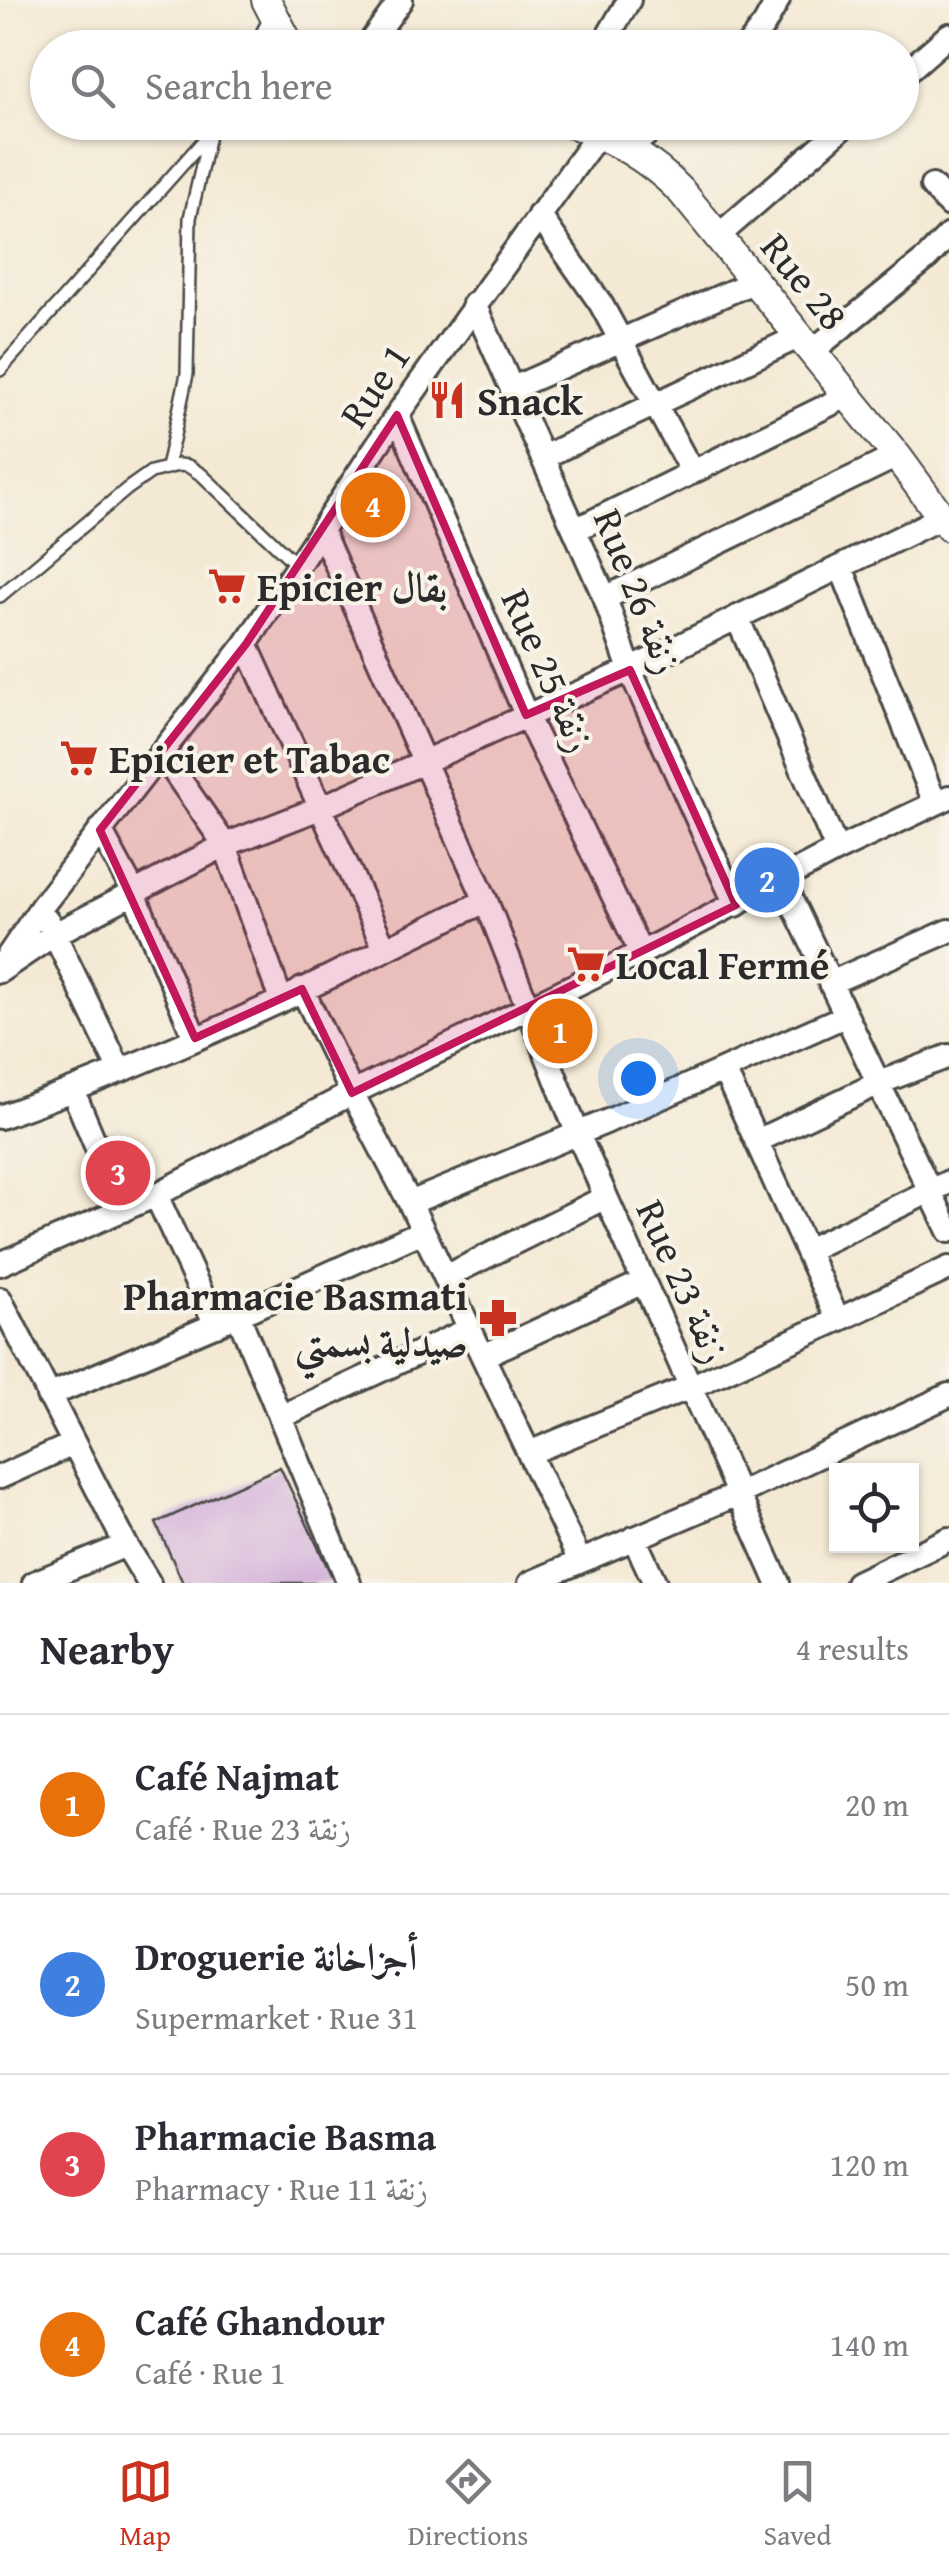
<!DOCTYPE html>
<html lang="en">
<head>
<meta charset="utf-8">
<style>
	body { margin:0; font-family:"Gentium Book Plus",Amiri,serif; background:#f7f7f7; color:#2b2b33 }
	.controls { position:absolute; right:30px; bottom:30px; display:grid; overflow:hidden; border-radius:0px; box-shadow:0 2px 8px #0004 }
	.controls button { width:90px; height:90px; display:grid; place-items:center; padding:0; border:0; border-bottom:2px solid #e1e1e2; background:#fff; color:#2b2b33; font:50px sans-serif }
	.you { position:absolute; left:638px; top:1078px; width:35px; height:35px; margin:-25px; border:8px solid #fff; border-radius:50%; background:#1a73e8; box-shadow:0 0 0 15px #1a73e833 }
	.badge { display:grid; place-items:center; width:65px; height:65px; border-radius:50%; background:#c8321e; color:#fff; font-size:32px; font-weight:700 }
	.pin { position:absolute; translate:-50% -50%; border:5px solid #fff; box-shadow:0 2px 10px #0006 }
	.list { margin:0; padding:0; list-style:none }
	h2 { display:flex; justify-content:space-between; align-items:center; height:130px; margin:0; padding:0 40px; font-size:42px }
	h2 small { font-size:32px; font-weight:400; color:#7c7c81 }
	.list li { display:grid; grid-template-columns:65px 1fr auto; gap:30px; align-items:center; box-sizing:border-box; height:180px; padding:0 40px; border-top:2px solid #e1e1e2 }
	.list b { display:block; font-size:38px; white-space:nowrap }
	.list p { margin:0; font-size:32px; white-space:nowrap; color:#7c7c81 }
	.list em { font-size:32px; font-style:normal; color:#7c7c81 }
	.icon { flex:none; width:55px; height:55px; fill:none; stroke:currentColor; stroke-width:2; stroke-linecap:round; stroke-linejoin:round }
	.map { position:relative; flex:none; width:949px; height:1583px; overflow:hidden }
	.search { position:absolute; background:#fff; box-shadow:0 2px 8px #0004; left:30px; right:30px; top:30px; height:110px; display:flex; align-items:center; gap:25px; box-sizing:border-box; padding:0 35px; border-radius:55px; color:#7c7c81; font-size:38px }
	.sheet { height:850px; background:#fff }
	nav { display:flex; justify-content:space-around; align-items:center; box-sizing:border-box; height:140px; border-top:2px solid #e1e1e2; background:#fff; font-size:28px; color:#7c7c81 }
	nav a { display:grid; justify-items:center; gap:5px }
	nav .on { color:#c8321e }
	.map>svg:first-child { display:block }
</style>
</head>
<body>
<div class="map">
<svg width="949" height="1583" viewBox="0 0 949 1583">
	<rect width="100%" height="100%" fill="#f7f3e8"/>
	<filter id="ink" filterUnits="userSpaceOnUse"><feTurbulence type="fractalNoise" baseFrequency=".01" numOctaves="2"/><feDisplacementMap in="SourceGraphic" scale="20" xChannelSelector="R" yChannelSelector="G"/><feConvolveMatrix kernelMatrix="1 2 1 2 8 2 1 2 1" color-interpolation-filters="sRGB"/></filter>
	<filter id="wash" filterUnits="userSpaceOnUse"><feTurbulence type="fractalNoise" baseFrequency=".0048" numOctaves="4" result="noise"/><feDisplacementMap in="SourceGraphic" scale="40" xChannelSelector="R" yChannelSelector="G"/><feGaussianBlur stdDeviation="2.25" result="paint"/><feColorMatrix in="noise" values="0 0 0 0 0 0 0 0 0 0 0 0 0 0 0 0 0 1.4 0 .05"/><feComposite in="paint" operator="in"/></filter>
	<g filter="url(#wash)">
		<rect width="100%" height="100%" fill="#f4e9d4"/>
		<g id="blocks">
			<!-- building -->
			<path fill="#cea8d8" d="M280,1467L335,1583H183L156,1523Z"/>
		</g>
	</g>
	<g filter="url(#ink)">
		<use href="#blocks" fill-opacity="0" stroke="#494844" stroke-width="2.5"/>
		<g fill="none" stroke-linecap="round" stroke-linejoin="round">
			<!-- service casing -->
			<g stroke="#494844" stroke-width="16">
				<path id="service" d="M254,48L271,16
					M0,370L206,138
					M167,468L187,374L190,218L209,135L215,122
					M0,596L127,489L151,472L178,465L188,466L202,475L299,567"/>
			</g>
			<!-- minor casing -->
			<g stroke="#494844" stroke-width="28">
				<path id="minor" d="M366,48L401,0
					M601,48L629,0
					M746,48L764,25L778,0
					M902,76L949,35
					M629,149L661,122
					M932,186L949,205
					M539,215L601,304L692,472
					M717,237L849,122
					M474,304L605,598L630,670L736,905
					M811,352L926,259L949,235
					M513,388L753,282
					M397,415L526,715L641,953
					M543,457L798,337
					M575,530L847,396
					M322,532L486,901L577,1132L778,1583
					M841,567L935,803
					M605,598L897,456
					M737,617L837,850
					M246,644L384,947
					M162,754L225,845L281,1000
					M100,830L133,891L195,1038
					M782,881L949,1231
					M48,921L120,1071
					M4,962L42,906L246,644L397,415L599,133
					M0,971L53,935L225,845L320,808L630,670L942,517
					M830,983L949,931
					M302,989L352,1093L410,1203L580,1561
					M724,1070L838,1320L949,1268
					M73,1091L123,1210
					M0,1117C94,1083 187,1044 278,1002C347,969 416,933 486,901
					M757,1141L879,1083L949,1056
					M156,1195L216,1325
					M410,1203L608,1121L845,1016
					M807,1250L949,1182
					M0,1264L156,1195L352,1093L641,953L837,850L949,797
					M445,1277L606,1197
					M0,1299L126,1545L149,1583
					M483,1356L643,1282
					M48,1396L238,1315
					M280,1417L470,1329
					M529,1453L690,1387L838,1320
					M0,1477L73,1444
					M634,1538L655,1583
					M34,1583L126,1545
					M349,1583L238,1315L423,1231
					M530,1583L738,1494L949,1395
					M857,1583L949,1539"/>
			</g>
			<!-- tertiary casing -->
			<g stroke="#494844" stroke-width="32">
				<path id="tertiary" d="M266,0L291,48
					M568,122C612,137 649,158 681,191L897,456L949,527"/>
			</g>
			<!-- service -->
			<use href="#service" stroke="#fff" stroke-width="11"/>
			<!-- minor -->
			<use href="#minor" stroke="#fff" stroke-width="22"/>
			<!-- tertiary -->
			<use href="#tertiary" stroke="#fff" stroke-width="28"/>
		</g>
	</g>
	<!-- marked area -->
	<path fill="#c2185b" fill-opacity="0.2" stroke="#c2185b" stroke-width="8" stroke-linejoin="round" d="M397,415L526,715L630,670L736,905L352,1093L302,989L195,1038L100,830L246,644Z"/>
	<!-- icons -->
	<defs>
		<g id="restaurant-bare" transform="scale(3)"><path d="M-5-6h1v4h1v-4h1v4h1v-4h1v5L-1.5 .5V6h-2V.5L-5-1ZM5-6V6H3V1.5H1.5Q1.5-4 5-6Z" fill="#c8321e" stroke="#f7f3e8" stroke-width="2.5" paint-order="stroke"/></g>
		<g id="supermarket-bare" transform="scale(3)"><path d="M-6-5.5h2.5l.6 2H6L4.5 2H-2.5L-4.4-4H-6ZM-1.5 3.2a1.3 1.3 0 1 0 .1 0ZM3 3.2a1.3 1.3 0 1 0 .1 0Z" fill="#c8321e" stroke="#f7f3e8" stroke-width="2.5" paint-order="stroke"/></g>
		<g id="pharmacy-bare" transform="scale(3)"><path d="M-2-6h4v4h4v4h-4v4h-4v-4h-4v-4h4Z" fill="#c8321e" stroke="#f7f3e8" stroke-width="2.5" paint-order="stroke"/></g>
	</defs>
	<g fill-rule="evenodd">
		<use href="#restaurant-bare" x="447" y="400"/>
		<use href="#supermarket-bare" x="227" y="586"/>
		<use href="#supermarket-bare" x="79" y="758"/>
		<use href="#supermarket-bare" x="586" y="964"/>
		<use href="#pharmacy-bare" x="498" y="1318"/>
	</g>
	<g text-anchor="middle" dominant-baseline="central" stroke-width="8" stroke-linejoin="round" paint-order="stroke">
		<!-- street labels -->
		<g font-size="40" fill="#2b2b2b" stroke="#f7f3e8">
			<text transform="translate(805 281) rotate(51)">Rue 28</text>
			<text transform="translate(374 385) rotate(-56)">Rue 1</text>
			<text transform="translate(639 591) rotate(68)">Rue 26 زنقة</text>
			<text transform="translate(549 670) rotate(66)">Rue 25 زنقة</text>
			<text transform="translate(684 1281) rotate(66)">Rue 23 زنقة</text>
		</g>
		<!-- poi labels -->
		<g font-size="40" font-weight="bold" fill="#2b2b2b" stroke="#f7f3e8" text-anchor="start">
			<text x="477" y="400">Snack</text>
			<text x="257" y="586">Epicier بقال</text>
			<text x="109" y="758">Epicier et Tabac</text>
			<text x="616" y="964">Local Fermé</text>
			<text x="468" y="1295" text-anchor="end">Pharmacie Basmati<tspan x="468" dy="46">صيدلية بسمتي</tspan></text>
		</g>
	</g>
</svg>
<div class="controls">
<button><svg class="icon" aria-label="locate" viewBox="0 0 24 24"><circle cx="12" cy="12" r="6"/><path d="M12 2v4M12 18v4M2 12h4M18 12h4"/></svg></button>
</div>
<div class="you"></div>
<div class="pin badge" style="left:560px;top:1031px;background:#e8710a">1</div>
<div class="pin badge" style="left:767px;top:880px;background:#3f7fe0">2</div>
<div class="pin badge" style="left:118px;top:1173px;background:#e0444e">3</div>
<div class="pin badge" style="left:373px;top:505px;background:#e8710a">4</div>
<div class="search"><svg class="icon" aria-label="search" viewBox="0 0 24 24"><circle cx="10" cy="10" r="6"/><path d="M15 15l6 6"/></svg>Search here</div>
</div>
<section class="sheet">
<h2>Nearby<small>4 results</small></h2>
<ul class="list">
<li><span class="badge" style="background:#e8710a">1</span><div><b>Café Najmat</b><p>Café · Rue 23 زنقة</p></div><em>20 m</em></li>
<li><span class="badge" style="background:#3f7fe0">2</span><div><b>Droguerie أجزاخانة</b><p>Supermarket · Rue 31</p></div><em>50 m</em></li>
<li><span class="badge" style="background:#e0444e">3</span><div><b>Pharmacie Basma</b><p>Pharmacy · Rue 11 زنقة</p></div><em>120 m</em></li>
<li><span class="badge" style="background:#e8710a">4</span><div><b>Café Ghandour</b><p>Café · Rue 1</p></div><em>140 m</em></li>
</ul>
</section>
<nav>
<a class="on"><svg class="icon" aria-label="map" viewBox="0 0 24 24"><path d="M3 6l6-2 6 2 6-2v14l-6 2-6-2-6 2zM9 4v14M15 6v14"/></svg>Map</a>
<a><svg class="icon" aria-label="directions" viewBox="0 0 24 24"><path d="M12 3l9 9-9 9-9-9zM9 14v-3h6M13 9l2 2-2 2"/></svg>Directions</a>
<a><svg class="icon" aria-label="saved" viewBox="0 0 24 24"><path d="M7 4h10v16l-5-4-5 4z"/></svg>Saved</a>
</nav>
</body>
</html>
